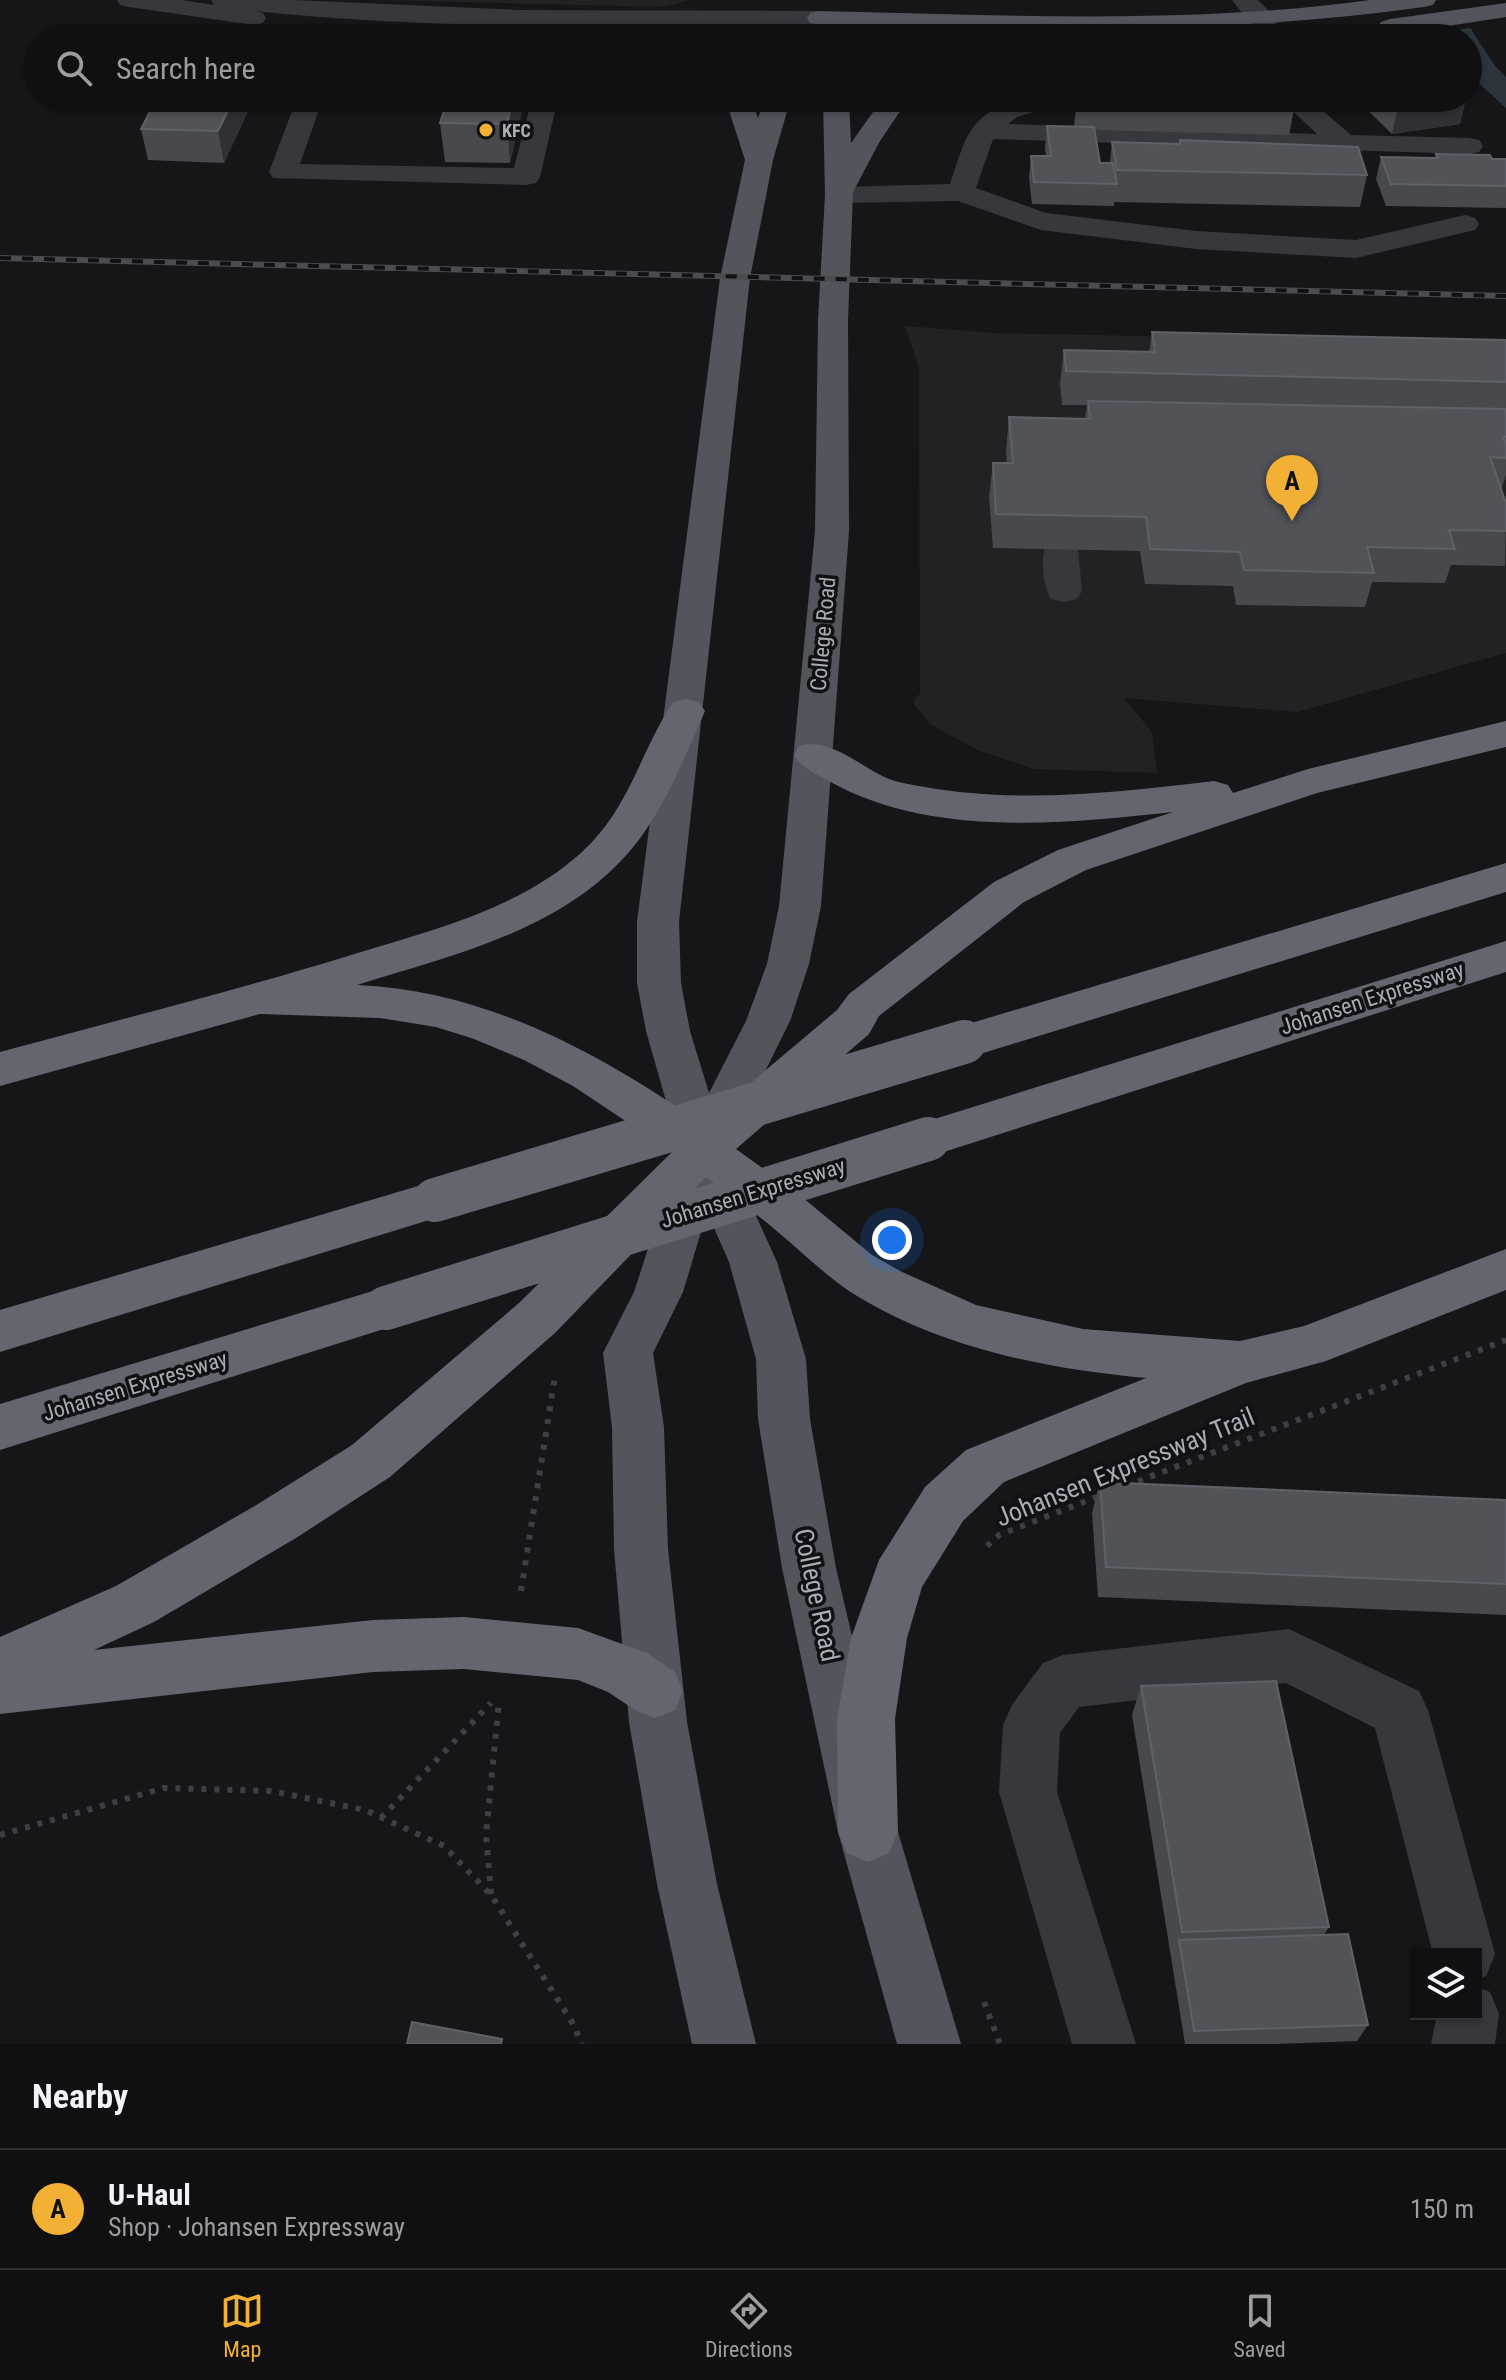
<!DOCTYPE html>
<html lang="en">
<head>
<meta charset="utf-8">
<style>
	body { margin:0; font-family:"Roboto Condensed",sans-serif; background:#19191b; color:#f1f3f6 }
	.controls { position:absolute; right:24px; bottom:24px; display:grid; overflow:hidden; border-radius:0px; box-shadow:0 2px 6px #0004 }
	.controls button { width:72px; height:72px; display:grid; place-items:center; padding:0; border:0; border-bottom:2px solid #303032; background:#101012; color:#f1f3f6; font:40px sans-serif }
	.you { position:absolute; left:892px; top:1240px; width:28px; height:28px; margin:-20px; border:6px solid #fff; border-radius:50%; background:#1a73e8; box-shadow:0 0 0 12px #1a73e833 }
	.badge { display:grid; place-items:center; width:52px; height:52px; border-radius:50%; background:#f2b134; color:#111; font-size:26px; font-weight:700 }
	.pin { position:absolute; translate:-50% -66px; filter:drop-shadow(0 2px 4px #0008) }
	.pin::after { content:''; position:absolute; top:42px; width:28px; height:24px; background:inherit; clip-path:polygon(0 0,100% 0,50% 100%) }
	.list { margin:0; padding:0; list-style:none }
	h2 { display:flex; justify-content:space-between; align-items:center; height:104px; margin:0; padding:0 32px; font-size:34px }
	h2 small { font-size:26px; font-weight:400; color:#9c9d9f }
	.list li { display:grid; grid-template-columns:52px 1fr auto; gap:24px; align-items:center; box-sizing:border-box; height:120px; padding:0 32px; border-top:2px solid #303032 }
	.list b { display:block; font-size:30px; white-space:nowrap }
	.list p { margin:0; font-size:26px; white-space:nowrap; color:#9c9d9f }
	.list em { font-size:26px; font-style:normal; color:#9c9d9f }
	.icon { flex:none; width:44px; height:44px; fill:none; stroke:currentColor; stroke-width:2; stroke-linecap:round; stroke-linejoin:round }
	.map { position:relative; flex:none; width:1506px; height:2044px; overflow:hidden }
	.search { position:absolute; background:#101012; box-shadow:0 2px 6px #0004; left:24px; right:24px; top:24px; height:88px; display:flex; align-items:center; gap:20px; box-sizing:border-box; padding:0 28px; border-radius:44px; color:#9c9d9f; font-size:30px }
	.sheet { height:224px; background:#101012 }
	nav { display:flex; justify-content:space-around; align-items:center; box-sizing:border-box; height:112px; border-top:2px solid #303032; background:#101012; font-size:22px; color:#9c9d9f }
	nav a { display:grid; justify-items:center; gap:4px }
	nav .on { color:#f2b134 }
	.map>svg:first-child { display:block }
</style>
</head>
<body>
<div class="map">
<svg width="1506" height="2044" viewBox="0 0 1506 2044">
	<rect width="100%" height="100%" fill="#161618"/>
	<!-- built -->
	<path fill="#222225" d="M375,0H693L662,7Z
		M905,326L995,333L1506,343V653L1297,712L1124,698L1152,732L1157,773L1034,769L977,750L930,724L913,703L920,693L919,368Z"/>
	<!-- water -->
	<path fill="#2c353c" d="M1408,0H1452L1495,66L1506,77V108L1468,73V38H1437Z"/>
	<!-- pier -->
	<path fill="#161618" d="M1404,0H1456L1476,27L1429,34Z"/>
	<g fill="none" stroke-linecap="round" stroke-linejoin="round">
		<!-- path-far1 -->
		<path stroke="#3d3f44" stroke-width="5" stroke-dasharray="4 6" stroke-linecap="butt" d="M1503,1341L1506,1340"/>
		<!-- path -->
		<path stroke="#3d3f44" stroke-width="6" stroke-dasharray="5 8" stroke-linecap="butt" d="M1126,1486L1506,1340
			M987,1546L999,1535L1102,1495
			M521,1591L555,1376
			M381,1818L491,1703
			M0,1835L164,1788L271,1791L365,1810L444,1846L491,1895L572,2022L582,2044
			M491,1894L486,1835L499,1701
			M984,2002L1000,2044"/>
		<!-- minor -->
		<path fill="#37383d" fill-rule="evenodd" d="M117,0H181L214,5L211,0H293L520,10L819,11L828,13L831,18L828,23L819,25C631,25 442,31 255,11L263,13L266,18L263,23L254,25L129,7L120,5Z
			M1232,0H1258L1278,20L1275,25C1257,30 1242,14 1232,0Z
			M297,98H323L300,164L514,168L532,98H558L540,177L536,183L526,185L273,178L269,172Z
			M1022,98H1062L1058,104L1017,117L1008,124L1317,134L1279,98H1308L1351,135L1469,138L1479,140L1483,146L1479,152L1469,154L993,139L976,188L1046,213L1196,231L1356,240L1465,215L1475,218L1479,224L1475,230L1356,258L1196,249L1041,230L958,201L839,203L829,201L825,195L829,189L839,187L950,184C967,135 968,115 1022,98Z
			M1060,538L1072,542L1078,549L1082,591L1077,599L1064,602L1051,599C1043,586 1039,555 1048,542Z
			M1289,1629L1419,1691L1428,1710L1495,1954L1486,1976L1476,1980V1954H1433L1375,1728L1286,1683L1079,1707L1060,1733L1057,1792L1136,2044H1072L999,1792L1003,1725L1012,1705L1043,1663L1063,1655Z
			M1476,1986L1490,1992L1499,2014L1495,2044H1431L1437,2014H1476Z"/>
		<!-- major -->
		<path fill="#53555c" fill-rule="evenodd" d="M1370,0H1436L1433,5L1424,7C1222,35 1022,31 819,25L810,23L807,18L810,13L819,11C1002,15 1188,25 1370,0Z
			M1506,3V17L1390,35L1381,32L1377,27L1381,22L1390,19Z
			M436,29L452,33L456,38L423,37L427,32Z
			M725,98H751L758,118L765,98H791L773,160L750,278L679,922L681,983L690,1031L709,1093L746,1021L767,964L779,906L815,531L818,320L825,195L823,98H849L851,143L883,98H909L880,141L853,192L848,320L849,531L821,906L809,964L790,1021L726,1150L777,1262L806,1359L810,1419L836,1568L898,1832L961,2044H897L838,1832L782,1568L758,1419L756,1359L729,1262L707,1212L683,1292L653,1353L664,1427L668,1549L687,1722L717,1884L756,2044H692L657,1884L629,1722L614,1549L612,1427L603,1353L634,1292L680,1150L646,1031L637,983V922L720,278L745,160Z"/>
		<!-- highway -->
		<path fill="#63666e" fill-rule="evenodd" d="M686,699L699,702L705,711C686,754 669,798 641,837C574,928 459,953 357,985C485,990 599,1053 702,1124L837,1010L849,994L994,882L1058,850L1173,812C1062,824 928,838 827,780C815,773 801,768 794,755L799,746C831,737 860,767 889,779C900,783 913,785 925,787C1020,804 1119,792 1214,781L1228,785L1233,793L1308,769L1506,721V747L1317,793L1086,870L1024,902L879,1016L869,1034L736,1149L802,1197L872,1255L900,1271L976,1305L1083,1329L1240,1341L1304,1326L1506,1249V1290L1326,1361L1246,1383L1004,1482L963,1521L922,1587L907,1638L895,1719L898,1832L889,1853L868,1862L847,1853L838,1832L837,1719L851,1638L879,1560L925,1487L966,1450L1146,1378C1044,1369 937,1347 849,1291C824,1274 802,1252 779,1233C756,1213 731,1195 706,1177L555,1333L390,1477L296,1538L154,1622L94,1650L373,1620L464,1617L578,1628L647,1653L675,1672L683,1691L675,1710L655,1718L635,1710L608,1692L578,1680L464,1669L373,1672L0,1714V1637L116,1586L258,1504L352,1445L519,1303L672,1152L573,1086L524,1060L474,1039L436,1027L380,1018L260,1014L0,1086V1052C117,1020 235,991 351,955C431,930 518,910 582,852C630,808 639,754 673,702Z
			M1506,863V892L964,1059L948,1054L942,1042L948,1030Z
			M1506,941V972L928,1157L912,1152L905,1139L912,1126Z
			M435,1181L452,1187L459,1200L452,1213L0,1352V1310Z
			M386,1287L403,1293L411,1308L403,1323L0,1450V1404Z"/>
		<!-- rail casing -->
		<g stroke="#4a4c52" stroke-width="6">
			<path id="rail" d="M0,258L1506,296"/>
		</g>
		<!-- rail -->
		<use href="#rail" stroke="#111113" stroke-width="4" stroke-dasharray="11" stroke-linecap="butt"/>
		<!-- highway-bridge -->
		<path stroke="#63666e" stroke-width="44" d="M435,1200L964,1042
			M386,1308L928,1139"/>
	</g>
	<!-- wall -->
	<path fill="#47494d" d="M157,98H254L224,163L148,160L141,129Z
		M448,98H525L510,163L445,162L440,123Z
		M1345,98H1466L1460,124L1392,134L1355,98L1346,99Z
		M1077,99L1295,104L1289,135L1095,130L1100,163H1110L1112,142L1179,144L1180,140L1367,175L1360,207L1114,202V206L1032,204L1029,178L1031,156H1046L1045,148L1047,126H1074Z
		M1436,154L1506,159V208L1386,206L1376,179L1381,157L1435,158Z
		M1152,332L1506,340V475L1501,490L1506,503L1505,566L1451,565L1445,583L1372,582L1365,607L1236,605L1233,586L1145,584L1140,551L993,548L989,497L993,463H1007L1006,451L1009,417L1085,419L1087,405H1062L1060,383L1064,350L1149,352Z
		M1100,1482L1506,1500V1615L1098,1597L1092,1513Z
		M1141,1686L1329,1927L1324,1935L1368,2025L1357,2041L1275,2044H1185L1132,1715Z"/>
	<!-- shaded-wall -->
	<path fill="#2f3033" d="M234,98H254L224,163L218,131Z
		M513,98H525L510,163L507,124Z
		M1433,98H1466L1460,124L1392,134L1399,103Z"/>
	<!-- building -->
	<path fill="#525359" stroke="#5f6168" stroke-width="2" d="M1403,29L1413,38H1321Z
		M157,98H234L218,131L141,129Z
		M448,98H513L507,124L440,123Z
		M1078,98H1290L1295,104L1077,99Z
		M1394,98H1433L1399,103Z
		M1047,126L1094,127L1100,163H1113L1117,184L1034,182L1031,156H1051Z
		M1180,140L1358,147L1367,175L1117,170L1112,142L1180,144Z
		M1436,154L1490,155L1492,159H1506V186L1391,184L1381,157L1438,158Z
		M1152,332L1506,340V382L1066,371L1064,350L1155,352Z
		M1088,401L1506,409V437H1503L1506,443V458L1490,457L1506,503V531L1449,530L1455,549L1367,547L1374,573L1244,570L1240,552L1150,549L1146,517L996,514L993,463H1013L1009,417L1090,419Z
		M1100,1482L1506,1500V1584L1106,1567Z
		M1276,1681L1329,1927L1182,1932L1141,1686Z
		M1348,1934L1368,2025L1194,2031L1179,1940Z
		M412,2022L502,2039L501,2044H407Z"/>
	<!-- markers -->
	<circle fill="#f2b134" stroke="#111113" stroke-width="3" cx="486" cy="130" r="8"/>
	<g text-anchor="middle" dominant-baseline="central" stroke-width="7" stroke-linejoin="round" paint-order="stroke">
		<!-- far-poi labels -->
		<g font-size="18" font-weight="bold" fill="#a8adb8" stroke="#111113" text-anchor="start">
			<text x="502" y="130">KFC</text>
		</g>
		<!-- street labels -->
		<g font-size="22" fill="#a8adb8" stroke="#111113">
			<text transform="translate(823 634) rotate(-85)">College Road</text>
			<text transform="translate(1372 998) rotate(-18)">Johansen Expressway</text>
			<text transform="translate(753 1193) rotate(-17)">Johansen Expressway</text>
			<text transform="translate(135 1386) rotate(-17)">Johansen Expressway</text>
		</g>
		<!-- near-street labels -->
		<g font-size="26" fill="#a8adb8" stroke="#111113">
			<text transform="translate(1125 1467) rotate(-22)">Johansen Expressway Trail</text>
			<text transform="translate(817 1595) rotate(78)">College Road</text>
		</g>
	</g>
</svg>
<div class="controls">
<button><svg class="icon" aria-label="layers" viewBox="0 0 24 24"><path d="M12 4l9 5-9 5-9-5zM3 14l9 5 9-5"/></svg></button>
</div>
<div class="you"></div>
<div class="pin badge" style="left:1292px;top:521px">A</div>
<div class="search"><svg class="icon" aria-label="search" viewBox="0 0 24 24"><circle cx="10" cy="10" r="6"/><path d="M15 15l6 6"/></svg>Search here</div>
</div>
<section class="sheet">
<h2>Nearby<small></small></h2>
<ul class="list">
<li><span class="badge">A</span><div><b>U-Haul</b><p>Shop · Johansen Expressway</p></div><em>150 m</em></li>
</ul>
</section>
<nav>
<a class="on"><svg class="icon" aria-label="map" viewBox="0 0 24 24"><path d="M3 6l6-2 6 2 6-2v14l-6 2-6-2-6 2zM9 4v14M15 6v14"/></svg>Map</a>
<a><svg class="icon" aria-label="directions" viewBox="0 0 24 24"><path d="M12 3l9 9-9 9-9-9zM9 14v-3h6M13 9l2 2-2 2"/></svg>Directions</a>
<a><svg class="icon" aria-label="saved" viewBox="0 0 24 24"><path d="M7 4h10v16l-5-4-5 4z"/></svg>Saved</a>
</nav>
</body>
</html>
